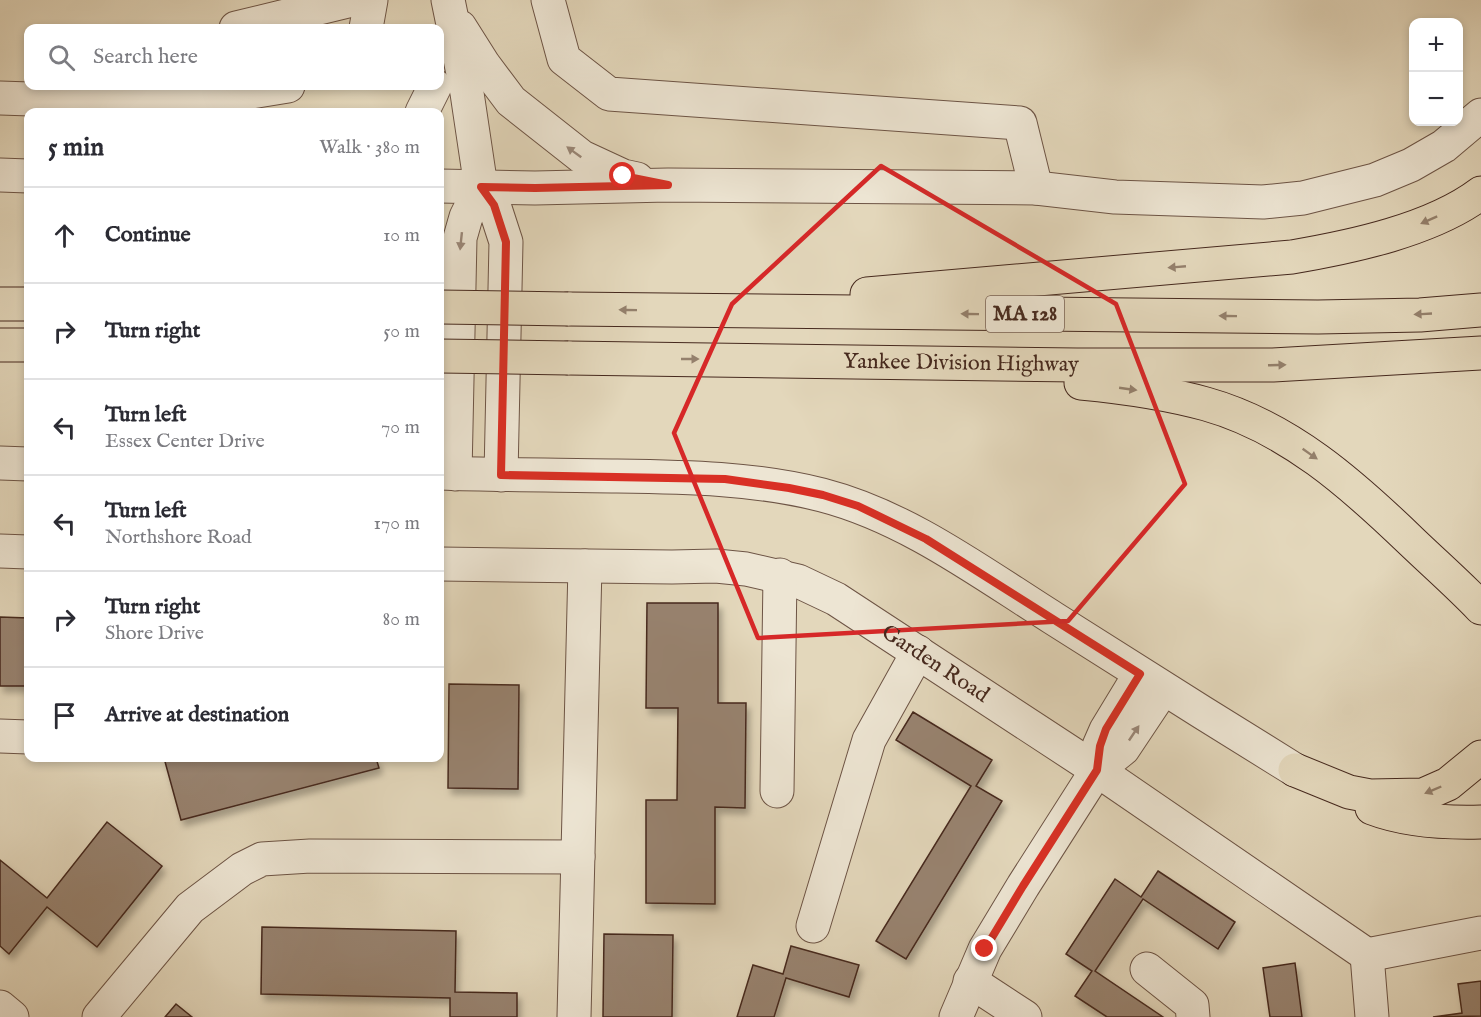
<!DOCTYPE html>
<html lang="en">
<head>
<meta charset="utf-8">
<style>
	body { margin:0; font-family:"IM FELL English",serif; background:#f7f7f7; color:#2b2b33 }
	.controls { position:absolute; right:18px; top:18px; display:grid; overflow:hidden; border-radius:12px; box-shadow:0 3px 9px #0003 }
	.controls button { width:54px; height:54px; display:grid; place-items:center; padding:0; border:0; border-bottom:2px solid #e1e1e2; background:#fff; color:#2b2b33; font:30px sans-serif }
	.stop { position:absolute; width:18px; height:18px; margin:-14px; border:4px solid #d93025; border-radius:50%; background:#fff }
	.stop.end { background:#d93025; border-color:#fff; box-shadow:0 2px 6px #0008 }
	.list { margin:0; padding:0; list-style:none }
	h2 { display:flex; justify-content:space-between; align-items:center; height:78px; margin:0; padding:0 24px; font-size:26px }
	h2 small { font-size:20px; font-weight:400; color:#7c7c81 }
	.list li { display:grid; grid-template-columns:39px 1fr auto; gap:18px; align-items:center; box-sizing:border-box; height:96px; padding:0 24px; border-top:2px solid #e1e1e2 }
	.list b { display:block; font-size:22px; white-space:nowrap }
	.list p { margin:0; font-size:20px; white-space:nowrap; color:#7c7c81 }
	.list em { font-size:20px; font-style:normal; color:#7c7c81 }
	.icon { flex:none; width:33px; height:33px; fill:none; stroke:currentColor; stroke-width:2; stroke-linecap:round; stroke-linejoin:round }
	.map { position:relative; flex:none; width:1481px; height:1017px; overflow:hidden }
	.search { position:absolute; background:#fff; box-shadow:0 3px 9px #0003; left:24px; top:24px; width:420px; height:66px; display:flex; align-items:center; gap:15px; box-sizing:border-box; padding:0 21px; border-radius:12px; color:#7c7c81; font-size:22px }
	.panel { position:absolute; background:#fff; box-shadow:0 3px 9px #0003; left:24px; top:108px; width:420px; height:654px; border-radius:12px }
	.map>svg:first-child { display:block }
</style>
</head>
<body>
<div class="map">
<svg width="1481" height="1017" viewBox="0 0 1481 1017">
	<defs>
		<filter id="shadow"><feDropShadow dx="3.5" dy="6" stdDeviation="3" flood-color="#0004"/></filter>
	</defs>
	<rect width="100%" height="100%" fill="#e3d7bb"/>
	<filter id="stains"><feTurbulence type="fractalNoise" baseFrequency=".00333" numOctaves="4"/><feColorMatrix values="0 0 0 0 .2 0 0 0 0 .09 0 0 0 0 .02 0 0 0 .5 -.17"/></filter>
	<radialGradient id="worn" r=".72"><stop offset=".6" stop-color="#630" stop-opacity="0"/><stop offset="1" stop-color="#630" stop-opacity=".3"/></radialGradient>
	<!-- building -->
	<path fill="#988370" stroke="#46291e" stroke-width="1.5" filter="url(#shadow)" d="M647,603H718V703H746L745,808L715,807V904L646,903V800H677L678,708H646Z
		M0,617L28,618V686H0Z
		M449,684L519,685L518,789L448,788Z
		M913,712L992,760L976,786L1002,801L906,959L876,941L971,786L896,740Z
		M164,758H376L379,768L181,820Z
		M107,822L162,866L97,947L47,907L9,954L0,946V860L47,898Z
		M1158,871L1235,922L1218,949L1143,899L1095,971L1163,1017H1107L1075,996L1092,971L1066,954L1115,879L1141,897Z
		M262,927L456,931L455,992L517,993V1017H450V998L261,994Z
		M604,934L673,935L672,1017H603Z
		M791,946L859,965L849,997L786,978L774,1017H737L753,965L783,974Z
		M1295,963L1302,1017H1270L1263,968Z
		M1481,981V1016L1433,1017L1462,1013L1458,984Z
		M176,1004L192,1017H165Z"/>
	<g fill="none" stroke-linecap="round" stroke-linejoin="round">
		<!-- minor casing -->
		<g stroke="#6d5445" stroke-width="35">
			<g id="minor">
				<path d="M448,0L467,93L481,187L494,205L506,242L501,475"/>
				<path d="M548,0L564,59L609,94L1020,123L1036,188"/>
				<path d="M460,27L484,65L511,101L582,157L623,176L637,179"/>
				<path d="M236,28L352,0"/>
				<path d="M366,28L371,0"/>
				<path d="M0,98L178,104L288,86"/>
				<path d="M422,112L435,86"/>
				<path d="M0,175L28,176"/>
				<path d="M440,186L535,188L668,185L1036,188L1115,197L1263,202L1303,198L1375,180L1411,165L1444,146L1481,115"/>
				<path d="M0,463L28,464"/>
				<path d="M440,473C499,475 558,475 617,476C686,477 755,478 822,495C907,517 980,572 1053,618C1133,669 1214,720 1295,770"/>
				<path d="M455,474L460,238L466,217L481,187"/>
				<path d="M0,551L28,552"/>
				<path id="s1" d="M440,564L672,567L716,566L746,569L798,581L836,599L1097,770L1367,955"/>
				<path d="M0,736L28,737"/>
				<path d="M1097,770L1099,746L1106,730L1140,674"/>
				<path d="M777,791L780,575"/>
				<path d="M813,926L869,740L918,652"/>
				<path d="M1367,955L1481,933"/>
				<path d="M1367,955L1372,1017"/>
				<path d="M1147,969L1192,1005L1193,1017"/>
				<path d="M970,981L1025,1017"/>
				<path d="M0,1007L12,1017"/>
				<path d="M99,1017L190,908L242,869L262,859L310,856L578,857"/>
				<path d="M574,1017L585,566"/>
				<path d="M956,1017L985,949L1023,886L1097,770L1123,749L1163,689"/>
			</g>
		</g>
		<!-- highway casing -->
		<g stroke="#46291e" stroke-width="35">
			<g id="highway">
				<path d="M867,294L1292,257C1351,247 1432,230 1481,193"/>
				<path d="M0,304H28"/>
				<path d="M568,309L1318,317L1420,315L1481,310"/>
				<path d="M0,345H28"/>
				<path id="s2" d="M568,358L1077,365H1273L1481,353"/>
				<path d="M1081,383C1123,387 1166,393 1206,404C1288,427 1352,484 1412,542C1435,564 1459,585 1481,608"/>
				<path d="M1295,770L1349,792L1370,796L1423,795L1448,784L1481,757"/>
				<path d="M1372,808C1406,821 1445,823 1481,822"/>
			</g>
		</g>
		<!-- minor -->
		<use href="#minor" stroke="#ede5d3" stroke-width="33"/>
		<!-- highway -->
		<use href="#highway" stroke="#e3d7bb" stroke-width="33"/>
		<!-- highway-bridge casing -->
		<g stroke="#46291e" stroke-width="35" stroke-linecap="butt">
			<path id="highway-bridge" d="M440,307L568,309
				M440,356L568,358"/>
		</g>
		<!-- highway-bridge -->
		<use href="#highway-bridge" stroke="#e3d7bb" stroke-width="33"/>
	</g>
	<!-- one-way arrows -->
	<defs><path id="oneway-solid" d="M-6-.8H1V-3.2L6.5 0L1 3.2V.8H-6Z" transform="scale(1.5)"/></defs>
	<g fill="#9a8778">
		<use href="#oneway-solid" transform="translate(574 152) rotate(-144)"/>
		<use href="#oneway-solid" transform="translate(461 241) rotate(96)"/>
		<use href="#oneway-solid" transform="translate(1134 733) rotate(-56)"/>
	</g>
	<g fill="#94806c">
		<use href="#oneway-solid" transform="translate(1429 220) rotate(156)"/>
		<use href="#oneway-solid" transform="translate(1177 267) rotate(175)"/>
		<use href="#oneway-solid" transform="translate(628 310) rotate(-179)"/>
		<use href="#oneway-solid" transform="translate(970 314) rotate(-179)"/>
		<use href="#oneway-solid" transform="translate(1423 314) rotate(177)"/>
		<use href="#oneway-solid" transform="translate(1228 316) rotate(-179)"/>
		<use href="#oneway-solid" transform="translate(690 359)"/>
		<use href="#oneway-solid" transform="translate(1277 365) rotate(-2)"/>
		<use href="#oneway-solid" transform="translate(1128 389) rotate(8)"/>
		<use href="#oneway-solid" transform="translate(1310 454) rotate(35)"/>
		<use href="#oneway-solid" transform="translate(1433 790) rotate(157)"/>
	</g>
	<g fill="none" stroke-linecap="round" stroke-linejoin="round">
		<!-- route -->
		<path stroke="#d93025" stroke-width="8" d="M623,176L668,185L535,188L481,187L494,205L506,242L501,475L725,479L789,488L823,495L858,506L926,539L1140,674L1106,729L1100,746L1097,770L1023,886L985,949"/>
	</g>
	<!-- marked area -->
	<path fill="none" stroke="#d62828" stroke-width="4.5" stroke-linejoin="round" d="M881,166L1116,304L1185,484L1068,621L758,638L674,433L732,304Z"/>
	<g text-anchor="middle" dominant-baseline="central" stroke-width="6" stroke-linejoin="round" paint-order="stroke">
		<!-- shield labels -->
		<rect fill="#ede5d3" stroke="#786154" stroke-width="1.5" x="986" y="296" width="78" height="36" rx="4.5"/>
		<g font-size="21" font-weight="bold" fill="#46291e">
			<text x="1025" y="314">MA 128</text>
		</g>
		<!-- street labels -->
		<g font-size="22" fill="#46291e" stroke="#ede5d3">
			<text stroke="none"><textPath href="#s2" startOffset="393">Yankee Division Highway</textPath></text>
			<text stroke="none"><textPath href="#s1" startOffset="520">Garden Road</textPath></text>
		</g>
	</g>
	<rect width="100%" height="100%" filter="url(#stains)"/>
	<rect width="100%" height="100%" fill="url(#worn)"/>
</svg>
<div class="controls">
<button>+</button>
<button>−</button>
</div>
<div class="stop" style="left:623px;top:176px"></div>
<div class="stop end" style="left:985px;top:949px"></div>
<div class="search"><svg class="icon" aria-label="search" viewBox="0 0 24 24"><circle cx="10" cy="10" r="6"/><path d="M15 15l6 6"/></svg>Search here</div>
<section class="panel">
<h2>5 min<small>Walk · 380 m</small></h2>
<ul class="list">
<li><svg class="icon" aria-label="ahead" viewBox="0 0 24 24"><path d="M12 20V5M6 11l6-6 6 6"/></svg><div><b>Continue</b></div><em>10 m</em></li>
<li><svg class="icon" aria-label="right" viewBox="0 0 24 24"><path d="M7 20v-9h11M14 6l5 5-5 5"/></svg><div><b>Turn right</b></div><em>50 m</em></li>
<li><svg class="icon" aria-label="left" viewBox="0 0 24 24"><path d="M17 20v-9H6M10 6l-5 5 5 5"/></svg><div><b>Turn left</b><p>Essex Center Drive</p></div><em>70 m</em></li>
<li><svg class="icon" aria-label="left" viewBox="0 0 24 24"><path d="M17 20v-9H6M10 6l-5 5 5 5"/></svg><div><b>Turn left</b><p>Northshore Road</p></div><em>170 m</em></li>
<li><svg class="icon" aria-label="right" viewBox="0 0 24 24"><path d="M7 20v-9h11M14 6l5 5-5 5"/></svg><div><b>Turn right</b><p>Shore Drive</p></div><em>80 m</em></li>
<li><svg class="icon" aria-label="arrive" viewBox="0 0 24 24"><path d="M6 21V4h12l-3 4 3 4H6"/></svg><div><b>Arrive at destination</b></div></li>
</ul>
</section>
</div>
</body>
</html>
